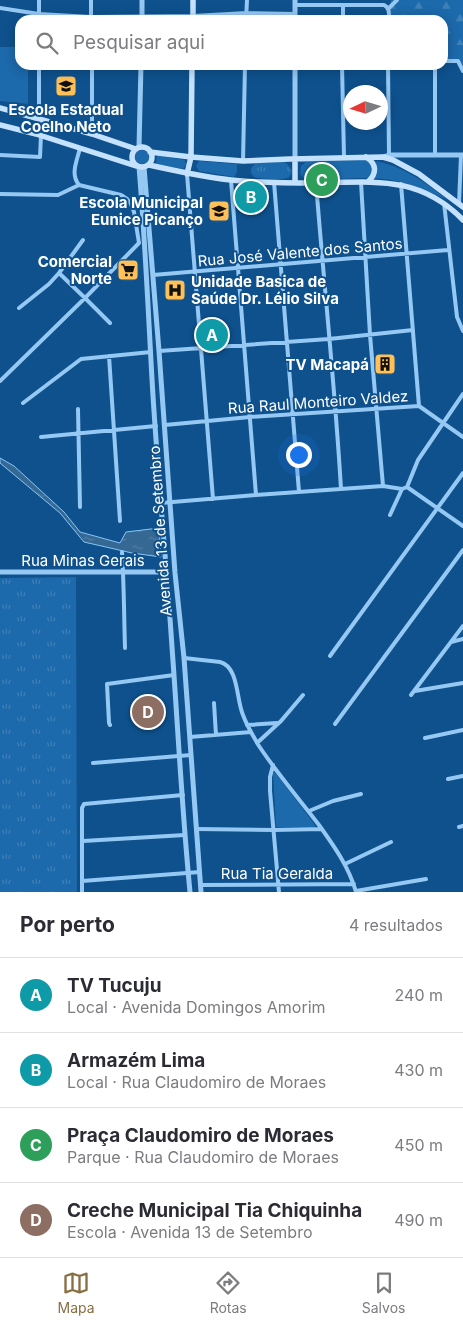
<!DOCTYPE html>
<html lang="pt">
<head>
<meta charset="utf-8">
<style>
	body { margin:0; font-family:Inter,sans-serif; background:#f2f2f3; color:#2b2b33 }
	.compass { position:absolute; left:343px; top:85px; width:45px; height:45px; border-radius:50%; background:#fff; box-shadow:0 2px 12px #0003; rotate:266deg }
	.you { position:absolute; left:298px; top:454px; width:18px; height:18px; margin:-12px; border:4px solid #fff; border-radius:50%; background:#1a73e8; box-shadow:0 0 0 8px #1a73e833 }
	.badge { display:grid; place-items:center; width:32px; height:32px; border-radius:50%; background:#8a6e43; color:#fff; font-size:16px; font-weight:700 }
	.pin { position:absolute; translate:-50% -50%; border:2px solid #fff; box-shadow:0 1px 5px #0006 }
	.list { margin:0; padding:0; list-style:none }
	h2 { display:flex; justify-content:space-between; align-items:center; height:65px; margin:0; padding:0 20px; font-size:21px }
	h2 small { font-size:16px; font-weight:400; color:#7c7c81 }
	.list li { display:grid; grid-template-columns:32px 1fr auto; gap:15px; align-items:center; box-sizing:border-box; height:75px; padding:0 20px; border-top:1px solid #e1e1e2 }
	.list b { display:block; font-size:19px; white-space:nowrap }
	.list p { margin:0; font-size:16px; white-space:nowrap; color:#7c7c81 }
	.list em { font-size:16px; font-style:normal; color:#7c7c81 }
	.icon { flex:none; width:28px; height:28px; fill:none; stroke:currentColor; stroke-width:2; stroke-linecap:round; stroke-linejoin:round }
	.map { position:relative; flex:none; width:463px; height:892px; overflow:hidden }
	.search { position:absolute; background:#fff; box-shadow:0 2px 12px #0003; left:15px; right:15px; top:15px; height:55px; display:flex; align-items:center; gap:12px; box-sizing:border-box; padding:0 18px; border-radius:15px; color:#7c7c81; font-size:19px }
	.sheet { height:365px; background:#fff }
	nav { display:flex; justify-content:space-around; align-items:center; box-sizing:border-box; height:70px; border-top:1px solid #e1e1e2; background:#fff; font-size:14px; color:#7c7c81 }
	nav a { display:grid; justify-items:center; gap:2px }
	nav .on { color:#8a6e43 }
	.map>svg:first-child { display:block }
</style>
</head>
<body>
<div class="map">
<svg width="463" height="892" viewBox="0 0 463 892">
	<defs>
		<pattern id="grass-tufts" width="24" height="20" patternUnits="userSpaceOnUse" patternTransform="scale(1.25)"><rect width="24" height="20" fill="#1c69ab"/><path d="M3 7l-1-3M5 7V3M7 7l1-3M15 17l-1-3M17 17v-4M19 17l1-3" fill="none" stroke="#3e80b8"/></pattern>
		<pattern id="forest-firs" width="22" height="20" patternUnits="userSpaceOnUse" patternTransform="scale(1.25)"><rect width="22" height="20" fill="#1c69ab"/><path d="M5 1l3.5 6h-7zM16 11l3.5 6h-7z" fill="#3e80b8"/></pattern>
		<pattern id="water-ripples" width="26" height="14" patternUnits="userSpaceOnUse" patternTransform="scale(1.25)"><rect width="26" height="14" fill="#366894"/><path d="M2 4q2-2 4 0t4 0M15 11q2-2 4 0t4 0" fill="none" stroke="#547fa4"/></pattern>
	</defs>
	<rect width="100%" height="100%" fill="#0e518d"/>
	<!-- grass -->
	<path fill="url(#grass-tufts)" d="M284,162C290,165 296,174 287,178C283,180 262,179 257,178C253,177 254,177 251,173V168L256,163Z
		M76,577L77,892H0V578Z"/>
	<!-- forest -->
	<path fill="url(#forest-firs)" d="M391,0H463V45H443V20H390Z"/>
	<!-- green -->
	<path fill="#1c69ab" d="M443,45H463V65L459,59H443Z
		M0,47H20V65H28V104L0,101Z
		M135 157a7 7 0 1 1 14 0a7 7 0 1 1-14 0Z
		M157,155L185,160L186,165L183,169L156,164Z
		M366,160C397,162 424,181 448,200C431,193 414,185 396,181C369,175 338,180 310,181L304,179L300,174L301,166L306,162Z
		M199,161L237,164V172L234,177L199,171L196,166Z
		M275,772L315,825V827H278L276,826L273,773Z"/>
	<!-- water -->
	<path fill="url(#water-ripples)" stroke="#86c5f7" d="M0,458L14,466L64,512L80,532L120,543L126,532L159,528L161,557L132,553L84,542L60,513L0,463Z"/>
	<g fill="none" stroke-linecap="round" stroke-linejoin="round">
		<!-- minor -->
		<path stroke="#95c8f3" stroke-width="4" d="M39,0V20
			M295,5H384C390,8 389,14 389,20
			M0,8L39,14L91,17L193,16L247,13L295,14
			M388,9L397,0
			M91,20V0
			M246,20L247,0
			M343,20V5
			M443,61H458L463,71
			M92,65V134
			M342,65L344,157
			M388,65L389,155
			M435,65V154
			M36,134L39,120V65
			M0,155L40,157L41,135
			M243,161L245,65
			M187,174C195,282 205,390 213,499
			M231,180L256,495
			M274,182L299,492
			M361,182L370,335L383,486
			M316,183C324,285 335,387 341,489
			M401,184L419,406
			M79,185C70,174 77,161 80,148
			M0,194L58,195L79,185L121,195L127,199L131,204L134,212L139,243
			M444,203L457,317L463,331
			M459,204L461,155
			M59,273L85,298L110,323
			M153,275L448,250
			M19,308L49,284L59,273L83,240
			M159,351L329,339L413,330
			M109,356L120,521
			M0,381L85,298L139,243
			M23,403L81,359L151,352
			M78,409L80,507
			M165,425L250,417L419,406L463,437
			M41,437L156,426
			M407,487L418,460L463,394
			M161,503L256,495L383,486L402,489L407,487L463,526
			M390,515L402,489
			M122,552C124,584 124,616 125,648
			M451,642L463,639
			M330,656L463,473
			M184,658L220,662C239,667 236,699 243,715C247,726 253,736 259,746C277,773 299,799 319,825C334,846 349,867 356,892
			M415,691L463,683
			M411,695L463,626
			M214,703L216,735
			M335,724L463,550
			M110,725L109,723L107,684L174,675
			M247,725L277,723
			M190,737L251,732
			M425,738L463,730
			M257,743L281,721L303,695
			M93,763L191,755
			M273,765L270,777V791L279,892
			M448,779L463,776
			M309,811L333,801L361,794
			M459,827L463,826
			M196,829L274,830L321,829
			M83,841L185,835
			M345,864L391,842
			M82,881L200,872
			M201,885L354,884
			M356,891L426,879
			M82,892V808L84,804L183,795"/>
		<!-- tertiary -->
		<path stroke="#95c8f3" stroke-width="5" d="M142,0V20
			M295,20V0
			M295,65V159
			M139,147L141,65
			M383,157L389,155H463
			M139,167C145,238 148,308 152,379C157,468 166,557 172,647C178,729 182,810 190,892
			M144,167L159,351L175,573L184,658L201,892
			M0,572H166"/>
		<!-- secondary -->
		<path stroke="#c4e2fd" stroke-width="5.5" d="M193,20V0
			M0,108L92,134L136,149
			M0,125L36,134L136,166
			M132 157a10 10 0 1 1 20 0a10 10 0 1 1-20 0Z
			M150,152L191,157L243,161L290,159L383,157L393,160L419,174L463,207
			M366,157C377,164 377,173 368,182
			M295,159V182
			M149,165C176,171 203,177 231,180C259,183 289,183 318,183C374,182 419,175 463,220
			M187,174L191,157L192,65"/>
	</g>
	<!-- icons -->
	<defs>
		<g id="school-square" transform="scale(1.125)"><rect x="-9" y="-9" width="18" height="18" rx="4" fill="#ffc057" stroke="#0e518d"/><path d="M0-5L7-2L0 1L-7-2ZM-4 1L0 2.5L4 1V4Q0 6-4 4Z" fill="#111"/></g>
		<g id="supermarket-square" transform="scale(1.125)"><rect x="-9" y="-9" width="18" height="18" rx="4" fill="#ffc057" stroke="#0e518d"/><path d="M-6-5.5h2.5l.6 2H6L4.5 2H-2.5L-4.4-4H-6ZM-1.5 3.2a1.3 1.3 0 1 0 .1 0ZM3 3.2a1.3 1.3 0 1 0 .1 0Z" fill="#111"/></g>
		<g id="hospital-square" transform="scale(1.125)"><rect x="-9" y="-9" width="18" height="18" rx="4" fill="#ffc057" stroke="#0e518d"/><path d="M-5-5h3v3.5h4V-5h3V5h-3V1.5h-4V5h-3Z" fill="#111"/></g>
		<g id="building-square" transform="scale(1.125)"><rect x="-9" y="-9" width="18" height="18" rx="4" fill="#ffc057" stroke="#0e518d"/><path d="M-4-6H4V6H1V3H-1V6H-4ZM-2.5-4.3h1.7v1.8h-1.7ZM.8-4.3h1.7v1.8H.8ZM-2.5-1h1.7V.8h-1.7ZM.8-1h1.7V.8H.8Z" fill="#111"/></g>
	</defs>
	<g fill-rule="evenodd">
		<use href="#school-square" x="66" y="86"/>
		<use href="#school-square" x="219" y="211"/>
		<use href="#supermarket-square" x="128" y="270"/>
		<use href="#hospital-square" x="175" y="290"/>
		<use href="#building-square" x="385" y="364"/>
	</g>
	<g text-anchor="middle" dominant-baseline="central" stroke-width="4" stroke-linejoin="round" paint-order="stroke">
		<!-- poi labels -->
		<g font-size="15" font-weight="bold" fill="#fff" stroke="#0e518d" text-anchor="end">
			<text x="66" y="109" text-anchor="middle">Escola Estadual<tspan x="66" dy="17">Coelho Neto</tspan></text>
			<text x="203" y="202">Escola Municipal<tspan x="203" dy="17">Eunice Picanço</tspan></text>
			<text x="112" y="261">Comercial<tspan x="112" dy="17">Norte</tspan></text>
			<text x="191" y="281" text-anchor="start">Unidade Basica de<tspan x="191" dy="17">Saúde Dr. Lélio Silva</tspan></text>
			<text x="369" y="364">TV Macapá</text>
		</g>
		<!-- street labels -->
		<g font-size="15" fill="#fff" stroke="#0e518d">
			<text transform="translate(300 252) rotate(-5)">Rua José Valente dos Santos</text>
			<text transform="translate(318 402) rotate(-4)">Rua Raul Monteiro Valdez</text>
			<text transform="translate(160 531) rotate(-94)">Avenida 13 de Setembro</text>
			<text x="83" y="560">Rua Minas Gerais</text>
			<text x="277" y="873">Rua Tia Geralda</text>
		</g>
	</g>
</svg>
<svg class="compass" viewBox="-18 -18 36 36"><path d="M0-13l5 13h-10z" fill="#e53935"/><path d="M0 13l5-13h-10z" fill="#7c7c81"/></svg>
<div class="you"></div>
<div class="pin badge" style="left:212px;top:335px;background:#0f9aa8">A</div>
<div class="pin badge" style="left:251px;top:197px;background:#0f9aa8">B</div>
<div class="pin badge" style="left:322px;top:180px;background:#2e9e5b">C</div>
<div class="pin badge" style="left:148px;top:712px;background:#8d6e63">D</div>
<div class="search"><svg class="icon" aria-label="search" viewBox="0 0 24 24"><circle cx="10" cy="10" r="6"/><path d="M15 15l6 6"/></svg>Pesquisar aqui</div>
</div>
<section class="sheet">
<h2>Por perto<small>4 resultados</small></h2>
<ul class="list">
<li><span class="badge" style="background:#0f9aa8">A</span><div><b>TV Tucuju</b><p>Local · Avenida Domingos Amorim</p></div><em>240 m</em></li>
<li><span class="badge" style="background:#0f9aa8">B</span><div><b>Armazém Lima</b><p>Local · Rua Claudomiro de Moraes</p></div><em>430 m</em></li>
<li><span class="badge" style="background:#2e9e5b">C</span><div><b>Praça Claudomiro de Moraes</b><p>Parque · Rua Claudomiro de Moraes</p></div><em>450 m</em></li>
<li><span class="badge" style="background:#8d6e63">D</span><div><b>Creche Municipal Tia Chiquinha</b><p>Escola · Avenida 13 de Setembro</p></div><em>490 m</em></li>
</ul>
</section>
<nav>
<a class="on"><svg class="icon" aria-label="map" viewBox="0 0 24 24"><path d="M3 6l6-2 6 2 6-2v14l-6 2-6-2-6 2zM9 4v14M15 6v14"/></svg>Mapa</a>
<a><svg class="icon" aria-label="directions" viewBox="0 0 24 24"><path d="M12 3l9 9-9 9-9-9zM9 14v-3h6M13 9l2 2-2 2"/></svg>Rotas</a>
<a><svg class="icon" aria-label="saved" viewBox="0 0 24 24"><path d="M7 4h10v16l-5-4-5 4z"/></svg>Salvos</a>
</nav>
</body>
</html>
